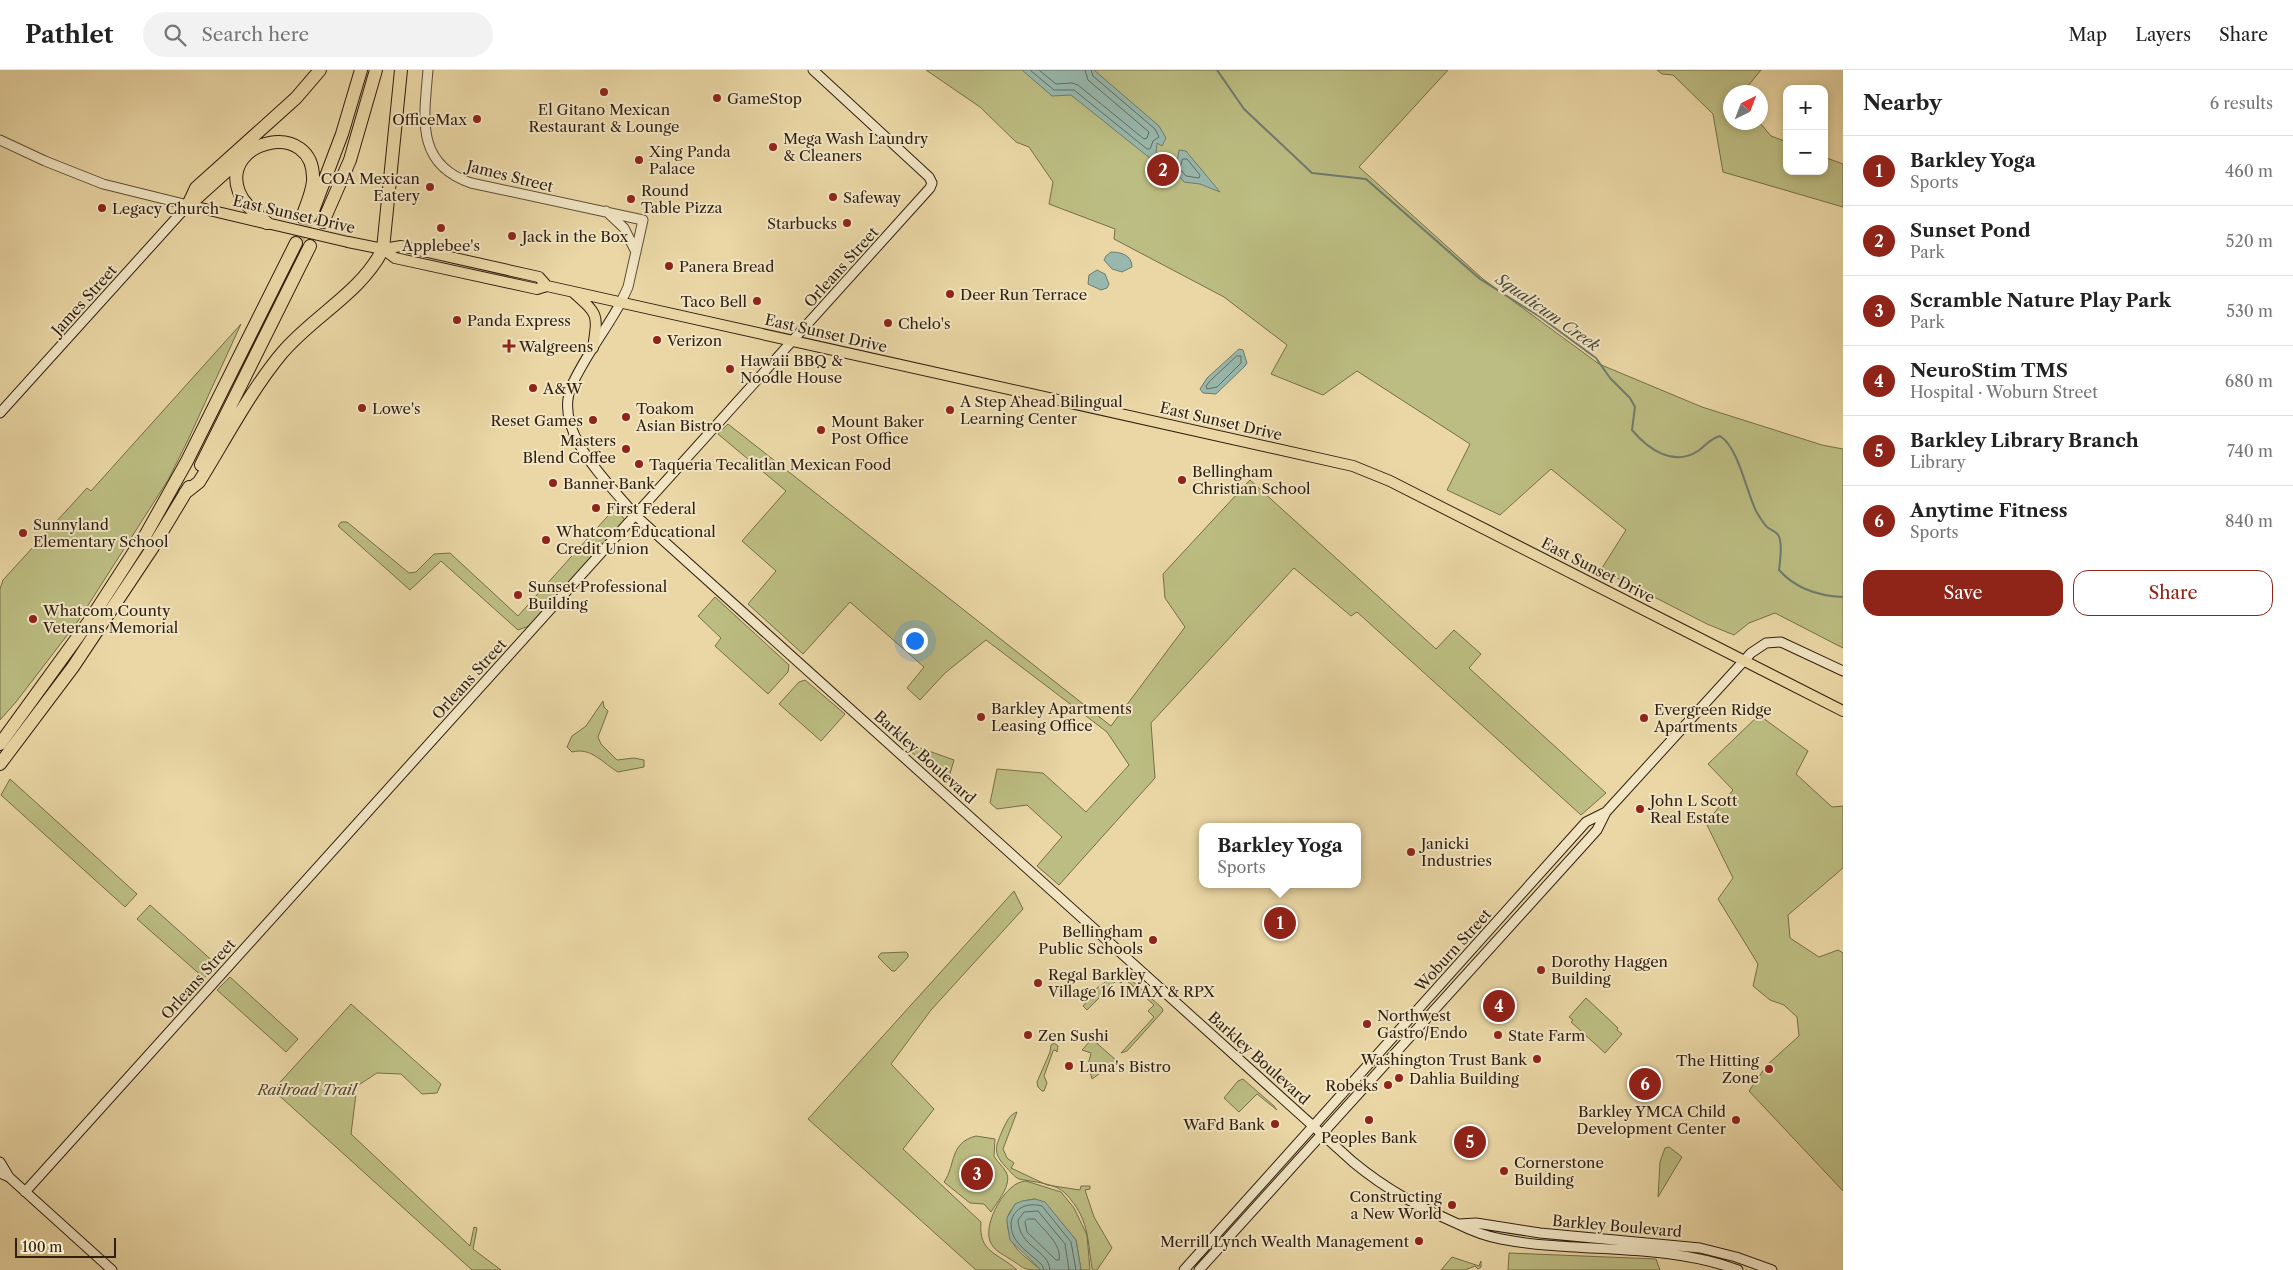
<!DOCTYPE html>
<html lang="en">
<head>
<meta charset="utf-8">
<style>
	body { margin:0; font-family:"Libre Caslon Text",serif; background:#f2f2f2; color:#222 }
	.controls { position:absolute; right:15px; top:15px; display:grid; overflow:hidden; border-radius:10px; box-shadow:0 2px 8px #0003 }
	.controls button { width:45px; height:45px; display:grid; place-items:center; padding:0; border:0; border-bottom:1px solid #e0e0e0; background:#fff; color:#222; font:25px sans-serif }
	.compass { position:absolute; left:1723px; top:15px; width:45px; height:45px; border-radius:50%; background:#fff; box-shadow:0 2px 8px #0003; rotate:42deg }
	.scale { position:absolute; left:15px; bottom:12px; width:101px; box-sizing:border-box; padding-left:5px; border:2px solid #311f10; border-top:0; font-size:14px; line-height:18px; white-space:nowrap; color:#311f10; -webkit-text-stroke:4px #f1e5c4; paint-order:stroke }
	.you { position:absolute; left:914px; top:570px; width:18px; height:18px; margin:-12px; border:4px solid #fff; border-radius:50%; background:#1a73e8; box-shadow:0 0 0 8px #1a73e833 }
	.badge { display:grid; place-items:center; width:32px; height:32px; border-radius:50%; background:#8f2418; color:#fff; font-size:16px; font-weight:700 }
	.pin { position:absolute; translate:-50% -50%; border:2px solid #fff; box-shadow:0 1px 5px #0006 }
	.popup { position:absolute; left:1199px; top:753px; width:162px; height:65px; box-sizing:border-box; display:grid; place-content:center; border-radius:10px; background:#fff; filter:drop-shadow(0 1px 4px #0005); font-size:16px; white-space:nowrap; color:#767676 }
	.popup b { font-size:19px; color:#222 }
	.popup::after { content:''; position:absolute; left:50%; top:100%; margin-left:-10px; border:10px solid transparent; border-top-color:#fff }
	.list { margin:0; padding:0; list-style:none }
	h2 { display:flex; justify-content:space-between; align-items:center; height:65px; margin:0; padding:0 20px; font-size:21px }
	h2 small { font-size:16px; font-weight:400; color:#767676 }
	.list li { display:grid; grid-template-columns:32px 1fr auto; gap:15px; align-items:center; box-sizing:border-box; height:70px; padding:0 20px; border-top:1px solid #e0e0e0 }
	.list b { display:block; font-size:19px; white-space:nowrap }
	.list p { margin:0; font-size:16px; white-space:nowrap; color:#767676 }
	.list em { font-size:16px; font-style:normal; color:#767676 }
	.actions { display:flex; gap:10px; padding:15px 20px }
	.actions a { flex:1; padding:11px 0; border:1px solid #8f2418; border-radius:15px; text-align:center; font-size:18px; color:#8f2418 }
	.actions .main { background:#8f2418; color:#fff }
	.icon { flex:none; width:28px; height:28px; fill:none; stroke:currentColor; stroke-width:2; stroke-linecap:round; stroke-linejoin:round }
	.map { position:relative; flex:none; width:1843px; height:1200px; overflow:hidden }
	header { display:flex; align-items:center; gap:30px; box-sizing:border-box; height:70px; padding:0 25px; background:#fff; border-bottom:1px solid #e0e0e0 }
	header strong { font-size:24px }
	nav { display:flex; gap:28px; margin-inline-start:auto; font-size:18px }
	.search { width:350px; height:45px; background:#f2f2f2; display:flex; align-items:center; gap:12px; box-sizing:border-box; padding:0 18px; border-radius:28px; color:#767676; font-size:19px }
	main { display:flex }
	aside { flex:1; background:#fff }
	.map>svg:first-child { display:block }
</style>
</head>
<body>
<header>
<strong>Pathlet</strong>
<div class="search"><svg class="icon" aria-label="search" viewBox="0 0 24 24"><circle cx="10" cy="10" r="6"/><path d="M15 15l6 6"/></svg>Search here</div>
<nav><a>Map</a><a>Layers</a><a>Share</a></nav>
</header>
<main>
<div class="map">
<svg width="1843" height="1200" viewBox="0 0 1843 1200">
	<rect width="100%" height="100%" fill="#ead7a5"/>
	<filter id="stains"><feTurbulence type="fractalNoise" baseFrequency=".004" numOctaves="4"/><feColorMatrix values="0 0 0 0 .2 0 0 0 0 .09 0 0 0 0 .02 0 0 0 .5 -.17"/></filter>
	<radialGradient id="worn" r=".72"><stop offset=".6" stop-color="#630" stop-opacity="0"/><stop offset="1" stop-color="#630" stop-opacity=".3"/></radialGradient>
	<!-- green -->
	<path fill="#bcbd82" stroke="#766e49" d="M926,0H1448L1359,97L1483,209L1599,294L1702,337L1822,375L1843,379V578L1775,543L1749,553L1734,565L1707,554L1611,505L1602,498L1626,460L1551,399L1500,445L1447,420L1470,374L1357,301L1323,325L1271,304L1287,275L1224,227L1114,169L1115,159L1049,134L1053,112L1029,77L1016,72L980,37Z
		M1657,0H1761L1743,22H1730V52L1760,53L1771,66L1787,72V101H1824V87L1843,94V137L1723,102L1713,44L1673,5L1662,4Z
		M241,254L188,370L168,410L78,551L16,632L0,650V519L3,510L87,418L91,421Z
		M728,354L1111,656L1185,557L1165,528L1163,504L1250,410L1436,579L1454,560L1481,584L1469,598L1606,723L1581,745L1357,542L1351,546L1294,498L1151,653L1155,708L1059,815L1037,796L1062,767L1027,735L997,739L990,733L997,699L1043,703L1086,742L1129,695L1107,662L986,570L945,603L920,630L907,618L924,597L850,532L803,584L748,534L776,501L742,471L786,421L718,364Z
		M615,438L625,450L529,556L518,560L441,491L410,520L338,456L341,452H347L409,503L416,502L434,484L450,483L518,546Z
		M715,527L789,595L788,602L768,624L715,576L721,568L698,546Z
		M805,610L845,644L821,671L779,634L799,612Z
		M603,631L604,637L608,641L598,667L601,674L617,690L634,688L644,690V697L618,702C602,693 592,677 572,682L567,677L572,666L586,656Z
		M1759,645L1808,681L1796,704L1832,737L1843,736V798L1788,845L1790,868L1819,887L1838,880L1843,883V1121L1749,1021L1767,995L1799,966L1797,947L1784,935L1770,930L1753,916L1758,894L1718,829L1733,808L1706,753L1733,720L1708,694Z
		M898,670L954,690L947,714Z
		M10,709L137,824L125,837L1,725Z
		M1014,821L1023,839L931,940L891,994L934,1039L903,1079L981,1152C978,1183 999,1183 1017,1200H976L808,1049Z
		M150,835L216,894L204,908L137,849Z
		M906,882L908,884V887L895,901H892L878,887L881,883Z
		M1118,898L1162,938L1163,941L1127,981L1121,983L1154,947L1148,941L1154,935L1125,909L1121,913L1117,910L1087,940L1083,936L1091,927L1094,920L1103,914Z
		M230,907L298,969L286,982L217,920Z
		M1586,928L1618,958L1617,960L1622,964L1605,983L1571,952L1573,950L1569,947Z
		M351,934L441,1014L437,1023L422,1024L401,1004L377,1003L357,1016L351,1064L470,1176L474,1157L477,1158L473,1179L501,1200H472L273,1020Z
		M1092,969L1117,991L1092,1009L1088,995L1091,983L1082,980Z
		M1054,973L1058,976L1057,982L1055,980L1053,981L1044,1006L1047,1013L1044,1021H1042L1038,1017L1037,1012L1050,982L1051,975Z
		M1243,1009L1274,1036L1277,1040L1257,1024L1239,1042L1224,1028L1238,1011Z
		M1017,1042L1003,1079L1007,1088L1014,1093L1011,1098L1047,1115L1080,1120L1081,1116H1090V1119L1085,1120L1094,1147L1112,1178L1097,1200H1093L1092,1198C1087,1167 1089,1149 1066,1124C1056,1113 1033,1112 1019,1109C1014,1107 1009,1100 1005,1096C992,1082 996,1076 1003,1059C1007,1051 1009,1045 1017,1042Z
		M976,1066L995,1069L994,1086C997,1092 1003,1096 1006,1102C1013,1114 997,1132 991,1142L984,1134L970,1133L944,1112C956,1095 949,1073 976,1066Z
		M1669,1077L1682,1087L1658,1127L1660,1092L1665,1078Z
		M1026,1111L1061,1122L1074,1138L1087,1165L1090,1200H1081L1076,1170L1059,1150L1035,1129C1008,1132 1001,1148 1013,1173C1018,1183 1032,1192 1041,1200C1021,1200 1025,1198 1010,1189C1001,1183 994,1181 990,1171C983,1153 1006,1111 1026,1111Z
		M1509,1183L1656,1189L1660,1200H1508Z
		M1452,1187L1479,1196L1481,1191V1197L1478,1199L1475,1196L1465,1200H1441Z"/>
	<!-- water -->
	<path fill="#98b8ad" stroke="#6f7b6e" d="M1022,0H1094L1159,56L1166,68L1162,76L1157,73L1156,84L1163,91L1177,93L1179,80L1186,81L1220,122L1200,114L1184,112L1175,101L1161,97L1071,25L1052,26Z
		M1111,182C1121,182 1132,185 1132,197L1122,202L1112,199L1104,190L1106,186Z
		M1097,200L1105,204L1109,214L1107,218L1101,220L1088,214L1089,205Z
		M1239,279L1243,280L1247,293L1245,296L1216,324L1203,323L1200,319L1207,308Z
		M1035,1129L1045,1132L1076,1170L1081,1200H1041L1010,1170L1007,1152V1148L1015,1134L1022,1131Z"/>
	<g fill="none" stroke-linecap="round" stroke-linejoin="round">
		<!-- shore -->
		<path stroke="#646c5e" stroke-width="1" d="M1030,0L1054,20H1074L1147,79H1150L1153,71L1159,67L1155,59L1093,6L1091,0
			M1039,0L1056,14L1072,13L1078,15L1144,69L1147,68L1149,62L1088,10L1085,0
			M1183,89H1187L1200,105L1199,108L1186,106L1180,99Z
			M1237,286H1241V293L1217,317L1207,319L1206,316L1210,311Z
			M1028,1149H1035C1044,1161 1062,1174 1059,1190H1056L1027,1162L1025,1152Z
			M1044,1200L1042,1195C1034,1187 1020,1178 1014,1167C1004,1146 1021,1130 1042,1136L1071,1172L1076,1200
			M1050,1200C1049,1180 1019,1177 1018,1150L1024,1142L1038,1141L1065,1174L1069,1200"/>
		<!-- stream -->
		<path stroke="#6f7b6e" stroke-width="2" d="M1217,0L1244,39L1312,103L1366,109L1480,209L1540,247L1596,288L1610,308L1630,328L1635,337L1632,360C1648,379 1673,397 1698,381C1707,375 1709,369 1720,366C1738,377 1746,420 1756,441C1759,446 1763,453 1767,457C1772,461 1779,462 1780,470C1782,479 1780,491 1779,500C1796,519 1818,526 1843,527"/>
		<!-- motorway-tunnel -->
		<path stroke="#c5b287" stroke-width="12" stroke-dasharray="12 6" stroke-linecap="butt" d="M296,173L309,149"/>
		<!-- tertiary casing -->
		<g stroke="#5f4d35" stroke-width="11">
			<path id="tertiary" d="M428,0C424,48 415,94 471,113L643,150L628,217L621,232
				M0,70L45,91L103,114L188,135
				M606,141L624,158L636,182"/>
		</g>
		<!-- secondary casing -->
		<g stroke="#311f10" stroke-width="11">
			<path id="secondary" d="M621,232C606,260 585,286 572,315C551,361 609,413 635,445L1353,1092C1388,1121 1418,1136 1458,1154C1472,1161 1485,1166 1501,1169C1579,1184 1663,1172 1738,1200
				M0,343L188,135
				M0,1092L9,1107
				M0,1103L9,1107L112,1200
				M25,1122L930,118L932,113L929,107L813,0
				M1459,1154L1476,1153L1540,1163L1700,1178L1736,1187L1772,1200
				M1184,1200L1586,752L1606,742
				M1199,1200L1597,760L1606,742L1751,583L1766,573L1781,572L1843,601"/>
		</g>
		<!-- primary casing -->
		<g stroke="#311f10" stroke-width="12">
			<path id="primary" d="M188,135L268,154
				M348,172L383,179L395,188L537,219L547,216L1353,396L1390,411L1843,641
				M383,179L401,176L539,207L547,216
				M573,222C599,245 598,244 593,278"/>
		</g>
		<!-- motorway casing -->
		<g stroke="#311f10" stroke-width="14">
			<path id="motorway" d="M190,134L240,89
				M188,135L196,118L296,28L320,0
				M311,146L342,64L361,0
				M323,152L350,90L376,0
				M267,153C257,144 244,135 239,122C219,69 316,48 313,111C312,123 306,136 302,147
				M201,395L310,176
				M185,423L199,412C225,370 251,320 282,283C313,246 361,223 383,179L401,0
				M145,466L187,391L296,173
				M154,475L189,417
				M0,674L90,550L143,468
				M0,694L73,597L153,477"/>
		</g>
		<!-- tertiary -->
		<use href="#tertiary" stroke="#f1e5c4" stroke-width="9"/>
		<!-- secondary -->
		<use href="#secondary" stroke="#f1e5c4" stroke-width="9"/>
		<!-- primary -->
		<use href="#primary" stroke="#ead7a5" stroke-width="10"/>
		<!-- motorway -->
		<use href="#motorway" stroke="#ead7a5" stroke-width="12"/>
		<!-- primary-bridge casing -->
		<g stroke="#311f10" stroke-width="12" stroke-linecap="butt">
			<path id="primary-bridge" d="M271,154L348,172"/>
		</g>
		<!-- primary-bridge -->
		<use href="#primary-bridge" stroke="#ead7a5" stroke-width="10"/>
	</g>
	<!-- markers -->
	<g fill="#8f2418" stroke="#f1e5c4" stroke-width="2">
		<circle cx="604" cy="22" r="5"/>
		<circle cx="717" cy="28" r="5"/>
		<circle cx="477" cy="49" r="5"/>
		<circle cx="773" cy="77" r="5"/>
		<circle cx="639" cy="90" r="5"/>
		<circle cx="430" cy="117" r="5"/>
		<circle cx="833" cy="127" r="5"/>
		<circle cx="631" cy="129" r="5"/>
		<circle cx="102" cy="138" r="5"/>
		<circle cx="847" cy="153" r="5"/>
		<circle cx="441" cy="158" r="5"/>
		<circle cx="512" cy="166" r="5"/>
		<circle cx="669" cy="196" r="5"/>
		<circle cx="950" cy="224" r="5"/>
		<circle cx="757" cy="231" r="5"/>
		<circle cx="457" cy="250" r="5"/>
		<circle cx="888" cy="253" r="5"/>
		<circle cx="657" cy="270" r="5"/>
		<path d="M506.5 268.5h5v5h5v5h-5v5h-5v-5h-5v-5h5z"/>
		<circle cx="730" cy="299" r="5"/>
		<circle cx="533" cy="318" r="5"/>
		<circle cx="362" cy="338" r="5"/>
		<circle cx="950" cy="340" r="5"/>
		<circle cx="626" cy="347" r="5"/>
		<circle cx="593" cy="350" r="5"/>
		<circle cx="821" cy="360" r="5"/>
		<circle cx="626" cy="379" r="5"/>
		<circle cx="639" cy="394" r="5"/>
		<circle cx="1182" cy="410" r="5"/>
		<circle cx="553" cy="413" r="5"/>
		<circle cx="596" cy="438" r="5"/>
		<circle cx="23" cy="463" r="5"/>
		<circle cx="546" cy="470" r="5"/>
		<circle cx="518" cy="525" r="5"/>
		<circle cx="33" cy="549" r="5"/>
		<circle cx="981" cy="647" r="5"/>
		<circle cx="1644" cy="648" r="5"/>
		<circle cx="1640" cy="739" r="5"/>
		<circle cx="1411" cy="782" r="5"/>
		<circle cx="1153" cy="870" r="5"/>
		<circle cx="1541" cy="900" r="5"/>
		<circle cx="1038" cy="913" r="5"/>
		<circle cx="1367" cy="954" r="5"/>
		<circle cx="1028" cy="965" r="5"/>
		<circle cx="1498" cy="965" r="5"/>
		<circle cx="1537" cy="989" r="5"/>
		<circle cx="1069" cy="996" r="5"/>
		<circle cx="1769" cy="999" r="5"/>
		<circle cx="1399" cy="1008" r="5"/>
		<circle cx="1388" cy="1015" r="5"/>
		<circle cx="1369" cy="1050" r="5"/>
		<circle cx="1736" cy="1050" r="5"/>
		<circle cx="1275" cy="1054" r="5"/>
		<circle cx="1504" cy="1101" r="5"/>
		<circle cx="1452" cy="1135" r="5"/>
		<circle cx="1419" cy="1171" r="5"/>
	</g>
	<g text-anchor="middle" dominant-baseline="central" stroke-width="4" stroke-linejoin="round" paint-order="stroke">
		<!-- poi labels -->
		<g font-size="15" fill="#311f10" stroke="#f1e5c4" text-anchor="start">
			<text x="727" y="28">GameStop</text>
			<text x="604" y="39" text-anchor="middle">El Gitano Mexican<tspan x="604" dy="17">Restaurant &amp; Lounge</tspan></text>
			<text x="467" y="49" text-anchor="end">OfficeMax</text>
			<text x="783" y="68">Mega Wash Laundry<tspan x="783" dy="17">&amp; Cleaners</tspan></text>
			<text x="649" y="81">Xing Panda<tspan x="649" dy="17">Palace</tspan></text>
			<text x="420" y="108" text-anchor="end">COA Mexican<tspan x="420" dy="17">Eatery</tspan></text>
			<text x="641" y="120">Round<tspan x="641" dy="17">Table Pizza</tspan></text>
			<text x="843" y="127">Safeway</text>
			<text x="112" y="138">Legacy Church</text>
			<text x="837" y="153" text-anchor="end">Starbucks</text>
			<text x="522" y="166">Jack in the Box</text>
			<text x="441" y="175" text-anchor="middle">Applebee's</text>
			<text x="679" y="196">Panera Bread</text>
			<text x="960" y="224">Deer Run Terrace</text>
			<text x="747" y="231" text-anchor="end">Taco Bell</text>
			<text x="467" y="250">Panda Express</text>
			<text x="898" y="253">Chelo's</text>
			<text x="667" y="270">Verizon</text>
			<text x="519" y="276">Walgreens</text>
			<text x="740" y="290">Hawaii BBQ &amp;<tspan x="740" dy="17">Noodle House</tspan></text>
			<text x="543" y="318">A&amp;W</text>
			<text x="960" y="331">A Step Ahead Bilingual<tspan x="960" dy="17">Learning Center</tspan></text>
			<text x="372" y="338">Lowe's</text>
			<text x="636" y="338">Toakom<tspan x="636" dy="17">Asian Bistro</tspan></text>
			<text x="583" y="350" text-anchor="end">Reset Games</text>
			<text x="831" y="351">Mount Baker<tspan x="831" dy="17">Post Office</tspan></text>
			<text x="616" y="370" text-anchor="end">Masters<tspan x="616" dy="17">Blend Coffee</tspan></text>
			<text x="649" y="394">Taqueria Tecalitlan Mexican Food</text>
			<text x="1192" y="401">Bellingham<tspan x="1192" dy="17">Christian School</tspan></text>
			<text x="563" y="413">Banner Bank</text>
			<text x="606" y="438">First Federal</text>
			<text x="33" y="454">Sunnyland<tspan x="33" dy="17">Elementary School</tspan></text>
			<text x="556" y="461">Whatcom Educational<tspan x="556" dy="17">Credit Union</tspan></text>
			<text x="528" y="516">Sunset Professional<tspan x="528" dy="17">Building</tspan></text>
			<text x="43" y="540">Whatcom County<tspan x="43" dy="17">Veterans Memorial</tspan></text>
			<text x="991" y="638">Barkley Apartments<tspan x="991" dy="17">Leasing Office</tspan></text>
			<text x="1654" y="639">Evergreen Ridge<tspan x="1654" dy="17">Apartments</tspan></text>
			<text x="1650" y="730">John L Scott<tspan x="1650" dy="17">Real Estate</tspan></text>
			<text x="1421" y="773">Janicki<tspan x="1421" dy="17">Industries</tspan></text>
			<text x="1143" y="861" text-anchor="end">Bellingham<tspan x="1143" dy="17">Public Schools</tspan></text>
			<text x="1551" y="891">Dorothy Haggen<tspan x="1551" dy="17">Building</tspan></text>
			<text x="1048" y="904">Regal Barkley<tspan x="1048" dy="17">Village 16 IMAX &amp; RPX</tspan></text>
			<text x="1377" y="945">Northwest<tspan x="1377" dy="17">Gastro/Endo</tspan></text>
			<text x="1038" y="965">Zen Sushi</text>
			<text x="1508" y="965">State Farm</text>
			<text x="1527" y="989" text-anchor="end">Washington Trust Bank</text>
			<text x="1759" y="990" text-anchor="end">The Hitting<tspan x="1759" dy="17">Zone</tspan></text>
			<text x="1079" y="996">Luna's Bistro</text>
			<text x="1409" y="1008">Dahlia Building</text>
			<text x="1378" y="1015" text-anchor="end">Robeks</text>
			<text x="1726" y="1041" text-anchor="end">Barkley YMCA Child<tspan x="1726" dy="17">Development Center</tspan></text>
			<text x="1265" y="1054" text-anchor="end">WaFd Bank</text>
			<text x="1369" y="1067" text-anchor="middle">Peoples Bank</text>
			<text x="1514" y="1092">Cornerstone<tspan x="1514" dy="17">Building</tspan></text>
			<text x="1442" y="1126" text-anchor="end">Constructing<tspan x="1442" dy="17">a New World</tspan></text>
			<text x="1409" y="1171" text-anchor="end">Merrill Lynch Wealth Management</text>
		</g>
		<!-- street labels -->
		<g font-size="15" fill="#311f10" stroke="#f1e5c4">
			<text transform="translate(510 106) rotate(14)">James Street</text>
			<text transform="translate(294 144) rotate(13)">East Sunset Drive</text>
			<text transform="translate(841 197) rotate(-48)">Orleans Street</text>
			<text transform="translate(84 230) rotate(-48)">James Street</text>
			<text transform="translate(826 263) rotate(13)">East Sunset Drive</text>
			<text transform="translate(1221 351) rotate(13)">East Sunset Drive</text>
			<text transform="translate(1598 500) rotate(27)">East Sunset Drive</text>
			<text transform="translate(469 609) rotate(-48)">Orleans Street</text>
			<text transform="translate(925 687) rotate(42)">Barkley Boulevard</text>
			<text transform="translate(1453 880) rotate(-48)">Woburn Street</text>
			<text transform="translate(198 909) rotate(-48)">Orleans Street</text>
			<text transform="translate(1259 988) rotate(42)">Barkley Boulevard</text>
			<text transform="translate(1617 1156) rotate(5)">Barkley Boulevard</text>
		</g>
		<!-- park labels -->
		<g font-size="15" font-style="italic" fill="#54462c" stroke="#f1e5c4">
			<text x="307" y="1019">Railroad Trail</text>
		</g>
		<!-- water labels -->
		<g font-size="16" font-style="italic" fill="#504d3f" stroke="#f1e5c4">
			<text transform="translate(1548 242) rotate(35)">Squalicum Creek</text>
		</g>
	</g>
	<rect width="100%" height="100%" filter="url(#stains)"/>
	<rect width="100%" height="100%" fill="url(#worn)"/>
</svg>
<div class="controls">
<button>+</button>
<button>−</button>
</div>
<svg class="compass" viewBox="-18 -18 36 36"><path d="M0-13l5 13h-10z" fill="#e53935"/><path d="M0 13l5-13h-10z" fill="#767676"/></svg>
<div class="scale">100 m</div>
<div class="you"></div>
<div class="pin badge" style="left:1280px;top:853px">1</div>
<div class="popup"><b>Barkley Yoga</b>Sports</div>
<div class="pin badge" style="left:1163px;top:100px">2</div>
<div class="pin badge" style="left:977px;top:1104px">3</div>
<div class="pin badge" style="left:1499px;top:936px">4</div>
<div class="pin badge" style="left:1470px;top:1072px">5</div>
<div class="pin badge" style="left:1645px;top:1014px">6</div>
</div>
<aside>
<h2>Nearby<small>6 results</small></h2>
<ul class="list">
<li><span class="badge">1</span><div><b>Barkley Yoga</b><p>Sports</p></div><em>460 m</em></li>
<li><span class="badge">2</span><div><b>Sunset Pond</b><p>Park</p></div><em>520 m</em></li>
<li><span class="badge">3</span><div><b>Scramble Nature Play Park</b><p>Park</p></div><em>530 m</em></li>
<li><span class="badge">4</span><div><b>NeuroStim TMS</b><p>Hospital · Woburn Street</p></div><em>680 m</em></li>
<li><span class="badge">5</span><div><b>Barkley Library Branch</b><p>Library</p></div><em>740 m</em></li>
<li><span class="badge">6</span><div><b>Anytime Fitness</b><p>Sports</p></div><em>840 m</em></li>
</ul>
<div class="actions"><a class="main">Save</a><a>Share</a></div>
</aside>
</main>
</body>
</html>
